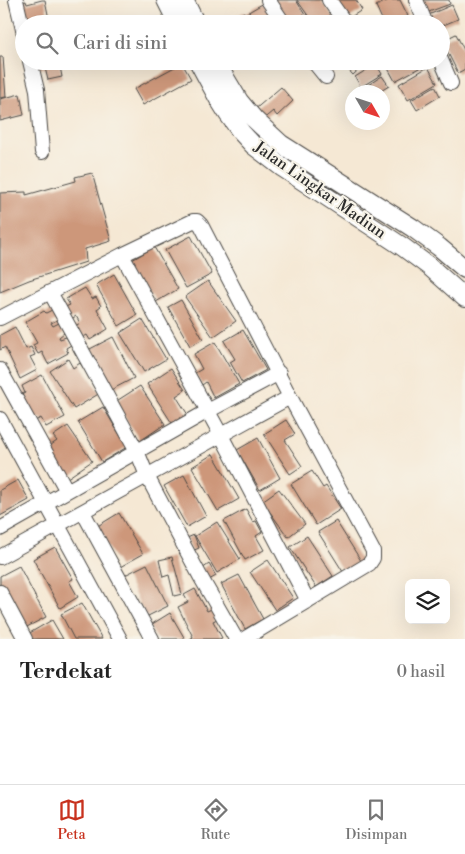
<!DOCTYPE html>
<html lang="id">
<head>
<meta charset="utf-8">
<style>
	body { margin:0; font-family:"Libre Bodoni",serif; background:#f6f6f6; color:#222 }
	.controls { position:absolute; right:15px; bottom:15px; display:grid; overflow:hidden; border-radius:8px; box-shadow:0 5px 20px #0002 }
	.controls button { width:45px; height:45px; display:grid; place-items:center; padding:0; border:0; border-bottom:1px solid #e0e0e0; background:#fff; color:#222; font:25px sans-serif }
	.compass { position:absolute; left:345px; top:85px; width:45px; height:45px; border-radius:50%; background:#fff; box-shadow:0 5px 20px #0002; rotate:129deg }
	.list { margin:0; padding:0; list-style:none }
	h2 { display:flex; justify-content:space-between; align-items:center; height:65px; margin:0; padding:0 20px; font-size:21px }
	h2 small { font-size:16px; font-weight:400; color:#767676 }
	.icon { flex:none; width:28px; height:28px; fill:none; stroke:currentColor; stroke-width:2; stroke-linecap:round; stroke-linejoin:round }
	.map { position:relative; flex:none; width:465px; height:639px; overflow:hidden }
	.search { position:absolute; background:#fff; box-shadow:0 5px 20px #0002; left:15px; right:15px; top:15px; height:55px; display:flex; align-items:center; gap:12px; box-sizing:border-box; padding:0 18px; border-radius:28px; color:#767676; font-size:19px }
	.sheet { height:145px; background:#fff }
	nav { display:flex; justify-content:space-around; align-items:center; box-sizing:border-box; height:70px; border-top:1px solid #e0e0e0; background:#fff; font-size:14px; color:#767676 }
	nav a { display:grid; justify-items:center; gap:2px }
	nav .on { color:#c8321e }
	.map>svg:first-child { display:block }
</style>
</head>
<body>
<div class="map">
<svg width="465" height="639" viewBox="0 0 465 639">
	<rect width="100%" height="100%" fill="#f7f3e8"/>
	<filter id="ink" filterUnits="userSpaceOnUse"><feTurbulence type="fractalNoise" baseFrequency=".02" numOctaves="2"/><feDisplacementMap in="SourceGraphic" scale="10" xChannelSelector="R" yChannelSelector="G"/><feConvolveMatrix kernelMatrix="1 2 1 2 8 2 1 2 1" color-interpolation-filters="sRGB"/></filter>
	<filter id="wash" filterUnits="userSpaceOnUse"><feTurbulence type="fractalNoise" baseFrequency=".0096" numOctaves="4" result="noise"/><feDisplacementMap in="SourceGraphic" scale="20" xChannelSelector="R" yChannelSelector="G"/><feGaussianBlur stdDeviation="1.12" result="paint"/><feColorMatrix in="noise" values="0 0 0 0 0 0 0 0 0 0 0 0 0 0 0 0 0 1.4 0 .05"/><feComposite in="paint" operator="in"/></filter>
	<g filter="url(#wash)">
		<rect width="100%" height="100%" fill="#f5e8d4"/>
		<g id="blocks">
			<!-- building -->
			<path fill="#cd977a" d="M42,0H45L50,24H22L18,3L26,1L27,4Z
				M274,0H296L305,15L292,24H286Z
				M297,0H321L337,22L335,24H314Z
				M333,0H356L362,10L346,20Z
				M389,0H400L408,16L391,24H384L376,6Z
				M421,0H449L450,4L426,13Z
				M264,3L276,24H223L244,12L245,14Z
				M452,5L458,19L441,26V24H430L426,16Z
				M456,34L465,52V69L458,73L442,41Z
				M0,57H3L6,97L0,98Z
				M31,61H59L62,77L48,80L45,68L33,71Z
				M344,61H362L365,64L353,75L342,63Z
				M384,61H432L395,81Z
				M182,63L191,79L143,105L134,89Z
				M376,64L382,74L361,87L355,77Z
				M428,67L437,83L408,100L399,84Z
				M382,76L389,86L379,92H364L362,89Z
				M435,86L440,96L417,110L411,100Z
				M281,87L293,101L277,116L273,111L261,121L253,111Z
				M20,94L24,115L0,121V99Z
				M92,173L111,241L85,249L86,262L29,280L0,292V193L26,192V195L76,181L75,177Z
				M191,236L212,274L186,288L165,250Z
				M154,247L178,289L156,302L132,260Z
				M114,274L137,315L119,326L96,285Z
				M208,281L236,321L213,337L185,297Z
				M85,288L92,299L96,297L101,306L97,309L108,329L90,340L87,335L80,339L74,327L80,323L76,316L70,320L63,308L70,305L66,299Z
				M181,300L203,339L190,346L168,307Z
				M52,310L57,320L51,323L53,326L59,323L64,333L59,337L60,339L66,337L71,345L66,348L68,353L48,364L42,352L38,354L33,345L37,343L25,322L44,311L46,313Z
				M142,319L166,359L144,372L120,333Z
				M15,327L26,349L31,347L35,355L30,357L37,370L20,379L5,347L0,350V335Z
				M243,330L266,370L242,383L230,362L235,359L224,341Z
				M113,337L134,378L109,391L88,350Z
				M215,342L239,384L214,398L206,382L202,385L195,373L202,369L194,354Z
				M68,359L73,368L80,363L100,393L74,409L50,371Z
				M171,368L185,390L176,396L190,418L175,428L147,384Z
				M42,375L65,417L46,427L41,418L33,422L19,396L25,393L22,386Z
				M140,386L165,424L140,441L115,402Z
				M103,407L127,447L102,462L78,422Z
				M286,420L295,434L285,440L302,466L290,474L264,434Z
				M68,426L92,461L66,479L45,449L57,441L53,436Z
				M258,438L280,478L260,490L237,450Z
				M213,454L239,499L218,511L192,467Z
				M312,471L323,488L326,486L341,509L316,525L291,484Z
				M184,475L206,516L187,527L164,486Z
				M18,480L29,500L0,516V490Z
				M279,489L305,524L288,537L262,501Z
				M246,509L253,522L256,521L262,532L256,536L264,550L245,560L224,521Z
				M119,513L143,554L120,567L96,527Z
				M336,521L363,564L345,575L318,532Z
				M217,522L240,559L217,573L195,536Z
				M194,535L199,548L192,551L187,538Z
				M307,536L333,576L316,587L290,547Z
				M55,547L73,579L69,581L78,597L60,608L33,559Z
				M172,557L182,594L174,596L169,575L163,577L159,560Z
				M268,560L293,598L275,610L250,572Z
				M147,564L168,606L146,617L125,575Z
				M209,564L216,576L209,580L202,569Z
				M19,566L46,617L21,630L0,589V576Z
				M239,575L263,619L245,629L221,584Z
				M195,589L207,611L214,608L219,618L213,621L222,638L219,639H190L193,637L178,607L188,602L184,595Z
				M82,603L102,639H74L61,614Z
				M170,613L185,639H157L149,626Z
				M52,620L63,639H31L28,634Z"/>
		</g>
	</g>
	<g filter="url(#ink)">
		<use href="#blocks" fill-opacity="0" stroke="#494744" stroke-width="1"/>
		<g fill="none" stroke-linecap="round" stroke-linejoin="round">
			<!-- minor casing -->
			<g stroke="#494744" stroke-width="16">
				<path id="minor" d="M16,0L24,34
					M268,0L284,24
					M329,0L346,24
					M416,0L426,24
					M441,60L451,83
					M30,61L37,90L42,152
					M313,61L326,77
					M122,255L221,435L308,601
					M50,292L137,451L147,476L200,576L236,639
					M0,318L122,255L193,221H197L201,225L290,397L373,551V558L369,564L244,639
					M0,370L67,491
					M0,419L120,639
					M83,512L152,639
					M0,529L208,411L279,373
					M0,557L221,435L290,397
					M0,592L25,639"/>
			</g>
			<!-- major casing -->
			<g stroke="#494744" stroke-width="20">
				<path id="major" d="M166,0L178,24
					M184,0L196,24
					M198,61L218,98L228,114L241,132L253,145L283,168L403,247L430,267L465,298
					M215,61L239,101L254,119L281,144L413,228L439,247L465,269"/>
			</g>
			<!-- minor -->
			<use href="#minor" stroke="#fff" stroke-width="14"/>
			<!-- major -->
			<use href="#major" stroke="#fff" stroke-width="18"/>
		</g>
	</g>
	<g text-anchor="middle" dominant-baseline="central" stroke-width="4.5" stroke-linejoin="round" paint-order="stroke">
		<!-- street labels -->
		<g font-size="16" fill="#2b2b2b" stroke="#f7f3e8">
			<text transform="translate(320 190) rotate(35)">Jalan Lingkar Madiun</text>
		</g>
	</g>
</svg>
<div class="controls">
<button><svg class="icon" aria-label="layers" viewBox="0 0 24 24"><path d="M12 4l9 5-9 5-9-5zM3 14l9 5 9-5"/></svg></button>
</div>
<svg class="compass" viewBox="-18 -18 36 36"><path d="M0-13l5 13h-10z" fill="#e53935"/><path d="M0 13l5-13h-10z" fill="#767676"/></svg>
<div class="search"><svg class="icon" aria-label="search" viewBox="0 0 24 24"><circle cx="10" cy="10" r="6"/><path d="M15 15l6 6"/></svg>Cari di sini</div>
</div>
<section class="sheet">
<h2>Terdekat<small>0 hasil</small></h2>
<ul class="list">
</ul>
</section>
<nav>
<a class="on"><svg class="icon" aria-label="map" viewBox="0 0 24 24"><path d="M3 6l6-2 6 2 6-2v14l-6 2-6-2-6 2zM9 4v14M15 6v14"/></svg>Peta</a>
<a><svg class="icon" aria-label="directions" viewBox="0 0 24 24"><path d="M12 3l9 9-9 9-9-9zM9 14v-3h6M13 9l2 2-2 2"/></svg>Rute</a>
<a><svg class="icon" aria-label="saved" viewBox="0 0 24 24"><path d="M7 4h10v16l-5-4-5 4z"/></svg>Disimpan</a>
</nav>
</body>
</html>
